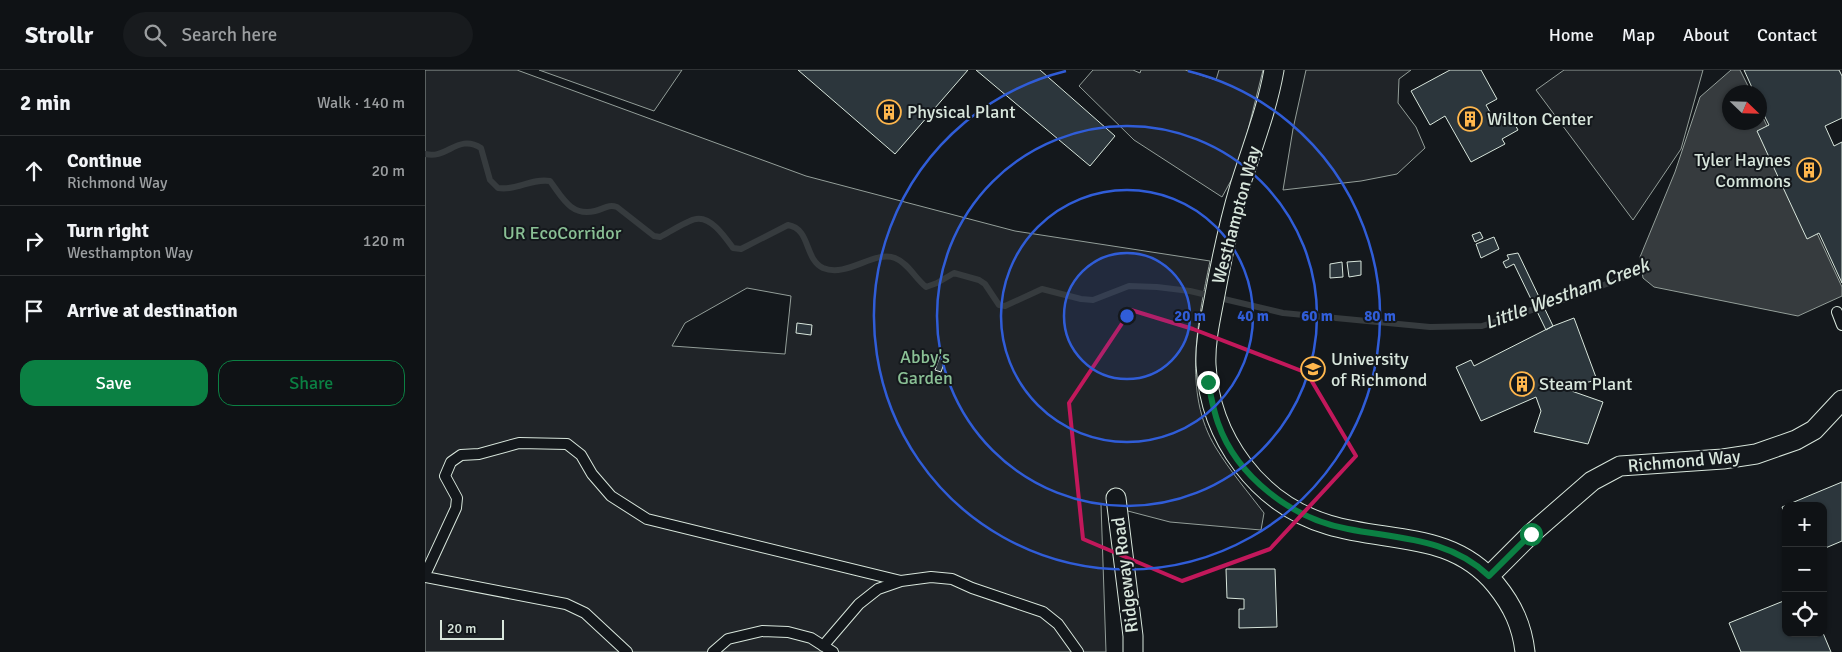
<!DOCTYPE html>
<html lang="en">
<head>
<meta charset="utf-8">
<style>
	body { margin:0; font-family:Signika,sans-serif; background:#181b1e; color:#f1f3f6 }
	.controls { position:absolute; right:15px; bottom:15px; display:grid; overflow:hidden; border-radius:10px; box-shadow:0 1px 4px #0004 }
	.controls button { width:45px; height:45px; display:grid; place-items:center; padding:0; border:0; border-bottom:1px solid #2f3234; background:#0f1215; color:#f1f3f6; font:25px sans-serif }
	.compass { position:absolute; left:1297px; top:15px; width:45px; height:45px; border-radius:50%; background:#0f1215; box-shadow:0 1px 4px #0004; rotate:113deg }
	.scale { position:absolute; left:15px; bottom:12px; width:64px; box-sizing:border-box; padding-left:5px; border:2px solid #d8e6dc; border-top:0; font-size:14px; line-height:18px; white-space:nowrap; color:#d8e6dc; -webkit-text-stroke:4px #14181c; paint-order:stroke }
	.stop { position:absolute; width:15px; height:15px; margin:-11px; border:4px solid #0b8043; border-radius:50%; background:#fff }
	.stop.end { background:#0b8043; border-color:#fff; box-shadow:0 1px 5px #0008 }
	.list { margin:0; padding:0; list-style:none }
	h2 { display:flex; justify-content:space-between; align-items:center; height:65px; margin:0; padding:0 20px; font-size:21px }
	h2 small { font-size:16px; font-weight:400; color:#9b9ea0 }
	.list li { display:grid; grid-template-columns:32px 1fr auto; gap:15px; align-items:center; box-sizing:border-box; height:70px; padding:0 20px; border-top:1px solid #2f3234 }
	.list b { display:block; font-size:19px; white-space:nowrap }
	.list p { margin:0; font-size:16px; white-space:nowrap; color:#9b9ea0 }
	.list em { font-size:16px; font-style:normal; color:#9b9ea0 }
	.actions { display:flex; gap:10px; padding:15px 20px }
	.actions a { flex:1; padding:11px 0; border:1px solid #0b8043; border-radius:15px; text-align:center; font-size:18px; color:#0b8043 }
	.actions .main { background:#0b8043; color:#fff }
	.icon { flex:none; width:28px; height:28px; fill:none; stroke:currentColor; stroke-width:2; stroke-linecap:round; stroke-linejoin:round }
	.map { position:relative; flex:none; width:1417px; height:582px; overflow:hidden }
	header { display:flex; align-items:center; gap:30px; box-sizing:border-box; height:70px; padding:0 25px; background:#0f1215; border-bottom:1px solid #2f3234 }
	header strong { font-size:24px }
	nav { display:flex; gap:28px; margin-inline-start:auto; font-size:18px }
	.search { width:350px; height:45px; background:#181b1e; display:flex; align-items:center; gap:12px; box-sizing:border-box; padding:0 18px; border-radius:28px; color:#9b9ea0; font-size:19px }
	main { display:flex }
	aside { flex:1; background:#0f1215 }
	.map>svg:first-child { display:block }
</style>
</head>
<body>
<header>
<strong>Strollr</strong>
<div class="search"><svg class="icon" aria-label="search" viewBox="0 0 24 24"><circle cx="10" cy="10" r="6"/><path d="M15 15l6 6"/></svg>Search here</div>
<nav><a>Home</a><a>Map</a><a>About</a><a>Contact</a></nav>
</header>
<main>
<aside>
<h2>2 min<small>Walk · 140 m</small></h2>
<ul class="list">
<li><svg class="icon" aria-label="ahead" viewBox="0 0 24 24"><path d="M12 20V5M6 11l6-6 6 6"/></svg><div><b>Continue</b><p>Richmond Way</p></div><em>20 m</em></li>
<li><svg class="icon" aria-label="right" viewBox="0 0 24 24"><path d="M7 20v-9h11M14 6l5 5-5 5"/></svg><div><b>Turn right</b><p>Westhampton Way</p></div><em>120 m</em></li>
<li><svg class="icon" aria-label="arrive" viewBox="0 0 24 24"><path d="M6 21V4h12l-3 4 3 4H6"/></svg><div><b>Arrive at destination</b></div></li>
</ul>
<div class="actions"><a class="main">Save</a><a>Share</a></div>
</aside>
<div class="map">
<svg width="1417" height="582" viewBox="0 0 1417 582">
	<rect width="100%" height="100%" fill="#14181c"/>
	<!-- green -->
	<path fill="#202428" stroke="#939e99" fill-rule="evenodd" d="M0,0H92L381,106L590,161L785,191C773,250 757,323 791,378C805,401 823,422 839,443L836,460L745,452L676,434L681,582H0ZM322,218L366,226L360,284L247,276L260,253Z
		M114,0H257L229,41Z
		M668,0H708L715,3L716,0H760L791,10L794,0H838L814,96L797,127L709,70L654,16Z
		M881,0H986L974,9L973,33L991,57L1000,78L972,104L936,111L858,120L868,59Z
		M1139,0H1278L1256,79L1208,150L1111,20Z"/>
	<!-- water -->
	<path fill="#363b3e" stroke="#939e99" d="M1306,0H1315L1326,22H1304V52H1334L1335,41L1417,217V226L1373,246L1229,217L1218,208L1215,187L1250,102L1275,27Z"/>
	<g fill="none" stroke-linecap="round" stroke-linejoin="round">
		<!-- stream -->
		<path stroke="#363b3e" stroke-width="6" d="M0,84C22,90 33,63 56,78L65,110L73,118C91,121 106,108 125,111C137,127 146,147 170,141C179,139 183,134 192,137L229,166L235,167C243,163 263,150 271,149C286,146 300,167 308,178L316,179L363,155C386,159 379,189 398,198C422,208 449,180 470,188C483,193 490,208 501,217L512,213L529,203L554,210L560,214L574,235L580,236L617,219L656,229L668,230L704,216L732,217L765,221L858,243L1005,257L1057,256L1141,229L1211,203L1223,197"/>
	</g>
	<!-- building -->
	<path fill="#2c363c" stroke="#d8e6dc" d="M373,0H543L470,84Z
		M551,0H615L690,66L665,96Z
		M1025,0H1056L1072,29L1061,35L1070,51L1084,44L1093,60L1077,69L1080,74L1046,92L1020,46L1005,55L986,21Z
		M1319,0H1414L1417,6V48L1400,56L1409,76L1417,72V213L1394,163L1382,169L1361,124L1332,61L1344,55L1334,35V22H1329Z
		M1055,162L1058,168L1050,172L1047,165Z
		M1069,167L1074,179L1056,188L1051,174Z
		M1093,183L1128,256L1121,260L1089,194L1081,198L1078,192L1084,189L1082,185Z
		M936,191V205L924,207L922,192Z
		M917,192L918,207L905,208V194Z
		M1149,248L1172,310L1138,318L1178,332L1163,374L1109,362L1116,341L1111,327L1056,351L1031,297L1046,290L1049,296L1128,256Z
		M372,253L387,255L386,265L371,263Z
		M515,286L521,288L516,302L510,300Z
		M1417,412V471L1398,479V436H1361V447L1357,437Z
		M801,499H850L852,557L814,558V539H819V529L802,528Z
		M1361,530V563H1398L1406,582H1316L1304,553Z"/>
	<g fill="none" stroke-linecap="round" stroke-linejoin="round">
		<!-- service casing -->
		<g stroke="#d8e6dc" stroke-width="12">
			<path id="service" d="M1412,242L1417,255
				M0,505L31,438L32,428L20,406L26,392L36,385L54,384L94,373L142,374L156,385L167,404L186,426L222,449L476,511
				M0,507L141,534L160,543L202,582
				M398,576L434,534L453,519L476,511L506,507L527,509L547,518L618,542L633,554L653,582
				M288,582L303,569L337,561L363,562L386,568L408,582"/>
		</g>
		<!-- minor casing -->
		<g stroke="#d8e6dc" stroke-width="21">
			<path id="minor" d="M849,0C842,40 827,77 815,116C804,153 796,191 789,230C785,251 780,273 781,295C785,368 833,434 904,455C964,473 1027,461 1071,515C1088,536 1097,556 1100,582
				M691,428L708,566V582
				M1064,506L1106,464L1167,411L1195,396L1298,389L1331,384L1371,370L1389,360L1417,330"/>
		</g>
		<!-- service -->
		<use href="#service" stroke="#14181c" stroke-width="10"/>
		<!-- minor -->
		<use href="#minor" stroke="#14181c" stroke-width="19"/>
	</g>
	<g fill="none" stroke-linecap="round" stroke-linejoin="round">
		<!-- route -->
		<path stroke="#0b8043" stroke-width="6" d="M783,312C786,326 788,339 793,353C812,407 867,449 923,459C974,469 1024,468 1064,506L1106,464"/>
	</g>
	<!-- marked area -->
	<path fill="none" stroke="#c2185b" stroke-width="4" stroke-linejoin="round" d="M706,240L768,259L882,303L931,386L845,479L757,511L658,469L644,333Z"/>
	<!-- distance rings -->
	<circle cx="702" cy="246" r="63" fill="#305dd8" fill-opacity=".12"/>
	<g fill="none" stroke="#305dd8" stroke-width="2.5">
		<circle cx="702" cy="246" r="63"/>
		<circle cx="702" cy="246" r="126"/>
		<circle cx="702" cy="246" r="190"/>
		<path d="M763 1A253 253 0 1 1 641 1"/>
	</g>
	<!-- icons -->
	<defs>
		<g id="building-ring" transform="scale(1.25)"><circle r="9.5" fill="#14181c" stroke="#ffb74d" stroke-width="1.5"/><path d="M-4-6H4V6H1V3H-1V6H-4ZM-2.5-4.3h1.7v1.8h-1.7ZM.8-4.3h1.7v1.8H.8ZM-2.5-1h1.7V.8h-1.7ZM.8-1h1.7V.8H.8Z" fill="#ffb74d"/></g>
		<g id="university-ring" transform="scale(1.25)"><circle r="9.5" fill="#14181c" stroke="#ffb74d" stroke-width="1.5"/><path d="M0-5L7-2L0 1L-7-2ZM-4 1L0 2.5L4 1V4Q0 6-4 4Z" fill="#ffb74d"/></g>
	</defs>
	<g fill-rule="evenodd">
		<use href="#building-ring" x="464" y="42"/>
		<use href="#building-ring" x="1045" y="49"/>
		<use href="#building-ring" x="1384" y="100"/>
		<use href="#university-ring" x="888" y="299"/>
		<use href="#building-ring" x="1097" y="314"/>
	</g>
	<g text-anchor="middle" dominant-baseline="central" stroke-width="4" stroke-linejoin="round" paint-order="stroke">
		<!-- poi labels -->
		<g font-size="18" fill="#d8e6dc" stroke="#14181c" text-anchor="start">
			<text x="482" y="42">Physical Plant</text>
			<text x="1062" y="49">Wilton Center</text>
			<text x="1366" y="90" text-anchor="end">Tyler Haynes<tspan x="1366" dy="21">Commons</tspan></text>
			<text x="906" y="289">University<tspan x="906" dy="21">of Richmond</tspan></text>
			<text x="1114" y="314">Steam Plant</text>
		</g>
		<!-- street labels -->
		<g font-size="18" fill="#d8e6dc" stroke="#14181c">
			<text transform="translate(811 145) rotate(-75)">Westhampton Way</text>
			<text transform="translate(1259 391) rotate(-5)">Richmond Way</text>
			<text transform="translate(700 505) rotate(-97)">Ridgeway Road</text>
		</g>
		<!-- park labels -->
		<g font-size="18" fill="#8ac095" stroke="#14181c">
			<text x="137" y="163">UR EcoCorridor</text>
			<text x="500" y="287">Abby's<tspan x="500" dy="21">Garden</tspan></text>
		</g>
		<!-- water labels -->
		<g font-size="19" font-style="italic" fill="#d8e6dc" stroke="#14181c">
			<text transform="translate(1142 224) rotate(-20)">Little Westham Creek</text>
		</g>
	</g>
	<circle cx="702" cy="246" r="8" fill="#305dd8" stroke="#14181c" stroke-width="2.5"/>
	<g font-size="15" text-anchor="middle" font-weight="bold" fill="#305dd8" stroke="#14181c" stroke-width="4" stroke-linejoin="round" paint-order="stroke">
		<text x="765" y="251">20 m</text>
		<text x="828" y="251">40 m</text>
		<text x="892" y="251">60 m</text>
		<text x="955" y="251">80 m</text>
	</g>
</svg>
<div class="controls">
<button>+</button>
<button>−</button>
<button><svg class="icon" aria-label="locate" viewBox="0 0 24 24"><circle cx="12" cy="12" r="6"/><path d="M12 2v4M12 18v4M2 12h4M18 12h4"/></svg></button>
</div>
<svg class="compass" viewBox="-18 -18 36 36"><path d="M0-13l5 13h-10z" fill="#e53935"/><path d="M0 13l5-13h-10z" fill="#9b9ea0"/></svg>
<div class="scale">20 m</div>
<div class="stop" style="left:1106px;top:464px"></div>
<div class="stop end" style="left:783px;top:312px"></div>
</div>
</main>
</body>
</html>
